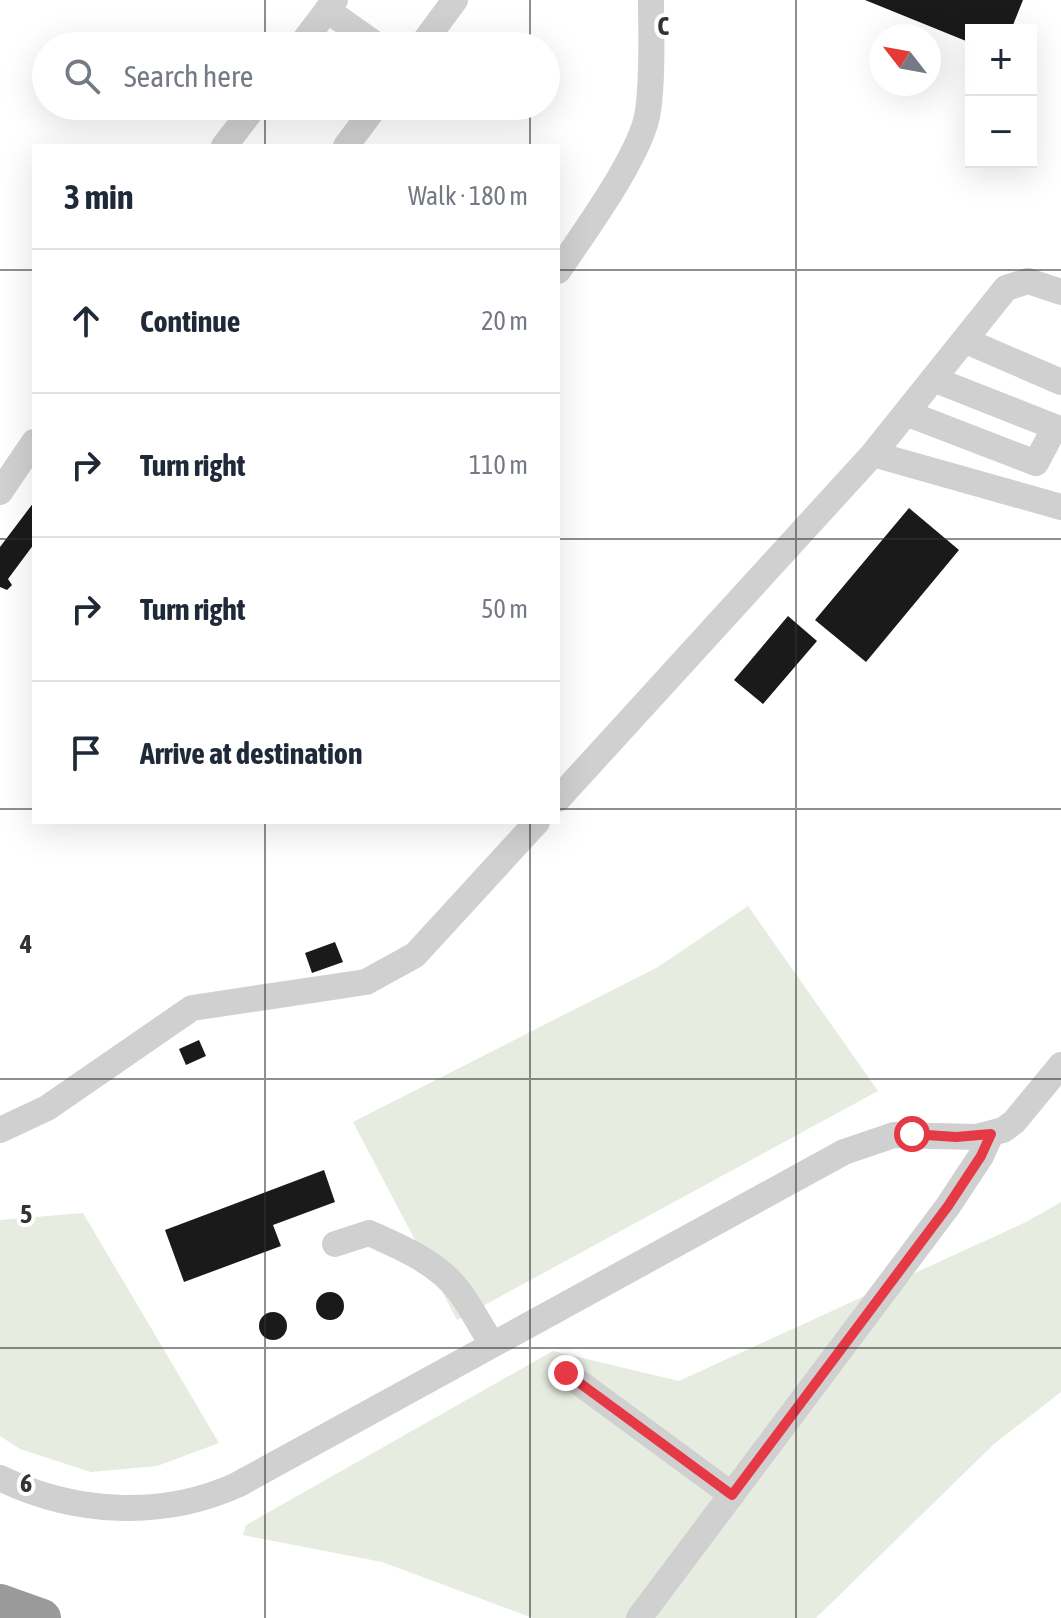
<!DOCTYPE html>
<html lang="en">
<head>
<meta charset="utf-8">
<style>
	body { margin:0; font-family:"Asap Condensed",sans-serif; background:#f6f6f7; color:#1f2937 }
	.controls { position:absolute; right:24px; top:24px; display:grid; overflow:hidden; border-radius:0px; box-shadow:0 8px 32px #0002 }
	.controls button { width:72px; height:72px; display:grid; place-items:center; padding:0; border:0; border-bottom:2px solid #e0e1e3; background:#fff; color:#1f2937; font:40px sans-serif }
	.compass { position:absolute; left:869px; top:24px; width:72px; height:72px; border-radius:50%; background:#fff; box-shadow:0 8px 32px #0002; rotate:301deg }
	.stop { position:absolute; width:24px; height:24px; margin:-18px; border:6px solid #e63946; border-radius:50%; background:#fff }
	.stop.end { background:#e63946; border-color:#fff; box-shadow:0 2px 8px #0008 }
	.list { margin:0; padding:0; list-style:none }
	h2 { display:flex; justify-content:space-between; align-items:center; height:104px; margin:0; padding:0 32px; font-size:34px }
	h2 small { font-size:26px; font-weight:400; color:#747a83 }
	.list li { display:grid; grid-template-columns:52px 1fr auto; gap:24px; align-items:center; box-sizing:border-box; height:144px; padding:0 32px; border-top:2px solid #e0e1e3 }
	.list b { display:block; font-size:30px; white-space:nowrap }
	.list em { font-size:26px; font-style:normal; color:#747a83 }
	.icon { flex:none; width:44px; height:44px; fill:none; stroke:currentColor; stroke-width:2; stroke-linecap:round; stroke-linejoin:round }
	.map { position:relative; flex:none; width:1061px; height:1618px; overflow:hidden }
	.search { position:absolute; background:#fff; box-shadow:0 8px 32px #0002; left:32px; top:32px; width:528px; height:88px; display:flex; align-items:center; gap:20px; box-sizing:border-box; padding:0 28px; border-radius:44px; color:#747a83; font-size:30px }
	.panel { position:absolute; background:#fff; box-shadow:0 8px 32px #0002; left:32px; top:144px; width:528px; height:680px; border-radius:0px }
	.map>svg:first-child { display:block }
</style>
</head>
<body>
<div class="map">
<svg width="1061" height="1618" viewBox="0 0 1061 1618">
	<rect width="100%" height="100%" fill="#fff"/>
	<!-- green -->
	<path fill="#e6ecdf" d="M748,906L878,1091L457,1320L353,1122L658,967Z
		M1061,1202V1392L994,1444L816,1618H533L382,1562L243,1535L246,1525L553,1351L679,1381L1026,1222Z
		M83,1213L219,1443L157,1466L91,1472L20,1449L0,1436V1220Z"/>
	<!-- building -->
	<path fill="#1a1a1a" d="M865,0H1023L1011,30H971V43Z
		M34,502V544L8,579L12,585L7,590L0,587V547Z
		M909,508L959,550L866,662L815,620Z
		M788,616L817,641L763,704L734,680Z
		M335,942L343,962L312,973L305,953Z
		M199,1040L206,1056L186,1065L179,1049Z
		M324,1170L335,1202L273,1225L281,1246L184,1282L165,1230Z
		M316 1306a14 14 0 1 1 28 0a14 14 0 1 1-28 0Z
		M259 1326a14 14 0 1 1 28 0a14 14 0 1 1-28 0Z"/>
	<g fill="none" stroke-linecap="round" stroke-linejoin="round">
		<!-- minor -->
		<path stroke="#d0d0d0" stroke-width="26" d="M327,10L378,46
			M300,46L335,0
			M421,46L455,0
			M224,146L255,106
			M346,146L376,106
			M558,271C583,234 643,152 648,111C653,75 651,36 651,0
			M964,340L1061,382
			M906,413L1036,463L1055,427L933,379
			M873,454L1006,288L1028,281L1061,292
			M0,492L34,442
			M558,799L873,454L1061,507
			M0,1130L47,1108L192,1008L366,982L415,955L537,822
			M335,1244L369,1233C400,1247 437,1262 459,1291C471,1307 481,1327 492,1344
			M566,1373L732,1495
			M0,1478C74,1514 162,1519 237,1485L844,1152L894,1135L976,1137L1003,1130L1014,1122L1061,1065
			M639,1618L948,1206L981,1156L991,1134"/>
		<!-- highway -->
		<path stroke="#9a9a9a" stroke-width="38" d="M0,1603L42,1618"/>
	</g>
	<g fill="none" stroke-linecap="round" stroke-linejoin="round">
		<!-- route -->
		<path stroke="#e63946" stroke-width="10" d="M566,1373L732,1495L948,1206L981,1156L991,1134L956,1137L912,1134"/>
	</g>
	<!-- grid -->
	<path fill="none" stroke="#333" stroke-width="2" stroke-opacity="0.55" d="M265,0V46M530,0V46M796,0V1618M265,106V146M530,106V146M0,270H34M558,270H1061M0,539H34M558,539H1061M0,809H34M558,809H1061M265,822V1618M530,822V1618M0,1079H1061M0,1348H1061"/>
	<g font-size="26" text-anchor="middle" font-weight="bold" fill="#333" stroke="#fff" stroke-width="8" stroke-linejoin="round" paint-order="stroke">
		<text x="663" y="35">C</text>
		<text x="26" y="953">4</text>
		<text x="26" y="1223">5</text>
		<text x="26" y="1492">6</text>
	</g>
</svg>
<div class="controls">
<button>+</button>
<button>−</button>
</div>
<svg class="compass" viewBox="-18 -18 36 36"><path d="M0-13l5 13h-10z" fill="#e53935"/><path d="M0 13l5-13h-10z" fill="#747a83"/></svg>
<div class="stop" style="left:912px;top:1134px"></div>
<div class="stop end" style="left:566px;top:1373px"></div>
<div class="search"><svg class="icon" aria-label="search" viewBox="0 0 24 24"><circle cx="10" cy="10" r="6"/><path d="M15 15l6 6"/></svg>Search here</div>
<section class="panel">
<h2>3 min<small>Walk · 180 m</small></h2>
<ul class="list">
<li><svg class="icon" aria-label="ahead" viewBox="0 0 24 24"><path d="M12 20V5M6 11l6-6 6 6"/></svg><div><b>Continue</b></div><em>20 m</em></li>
<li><svg class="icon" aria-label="right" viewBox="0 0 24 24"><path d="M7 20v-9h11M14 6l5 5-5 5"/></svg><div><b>Turn right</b></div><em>110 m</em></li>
<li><svg class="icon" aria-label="right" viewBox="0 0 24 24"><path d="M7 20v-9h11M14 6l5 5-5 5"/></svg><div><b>Turn right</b></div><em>50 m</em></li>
<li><svg class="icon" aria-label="arrive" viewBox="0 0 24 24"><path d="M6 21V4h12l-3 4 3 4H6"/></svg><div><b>Arrive at destination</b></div></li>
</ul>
</section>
</div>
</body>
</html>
